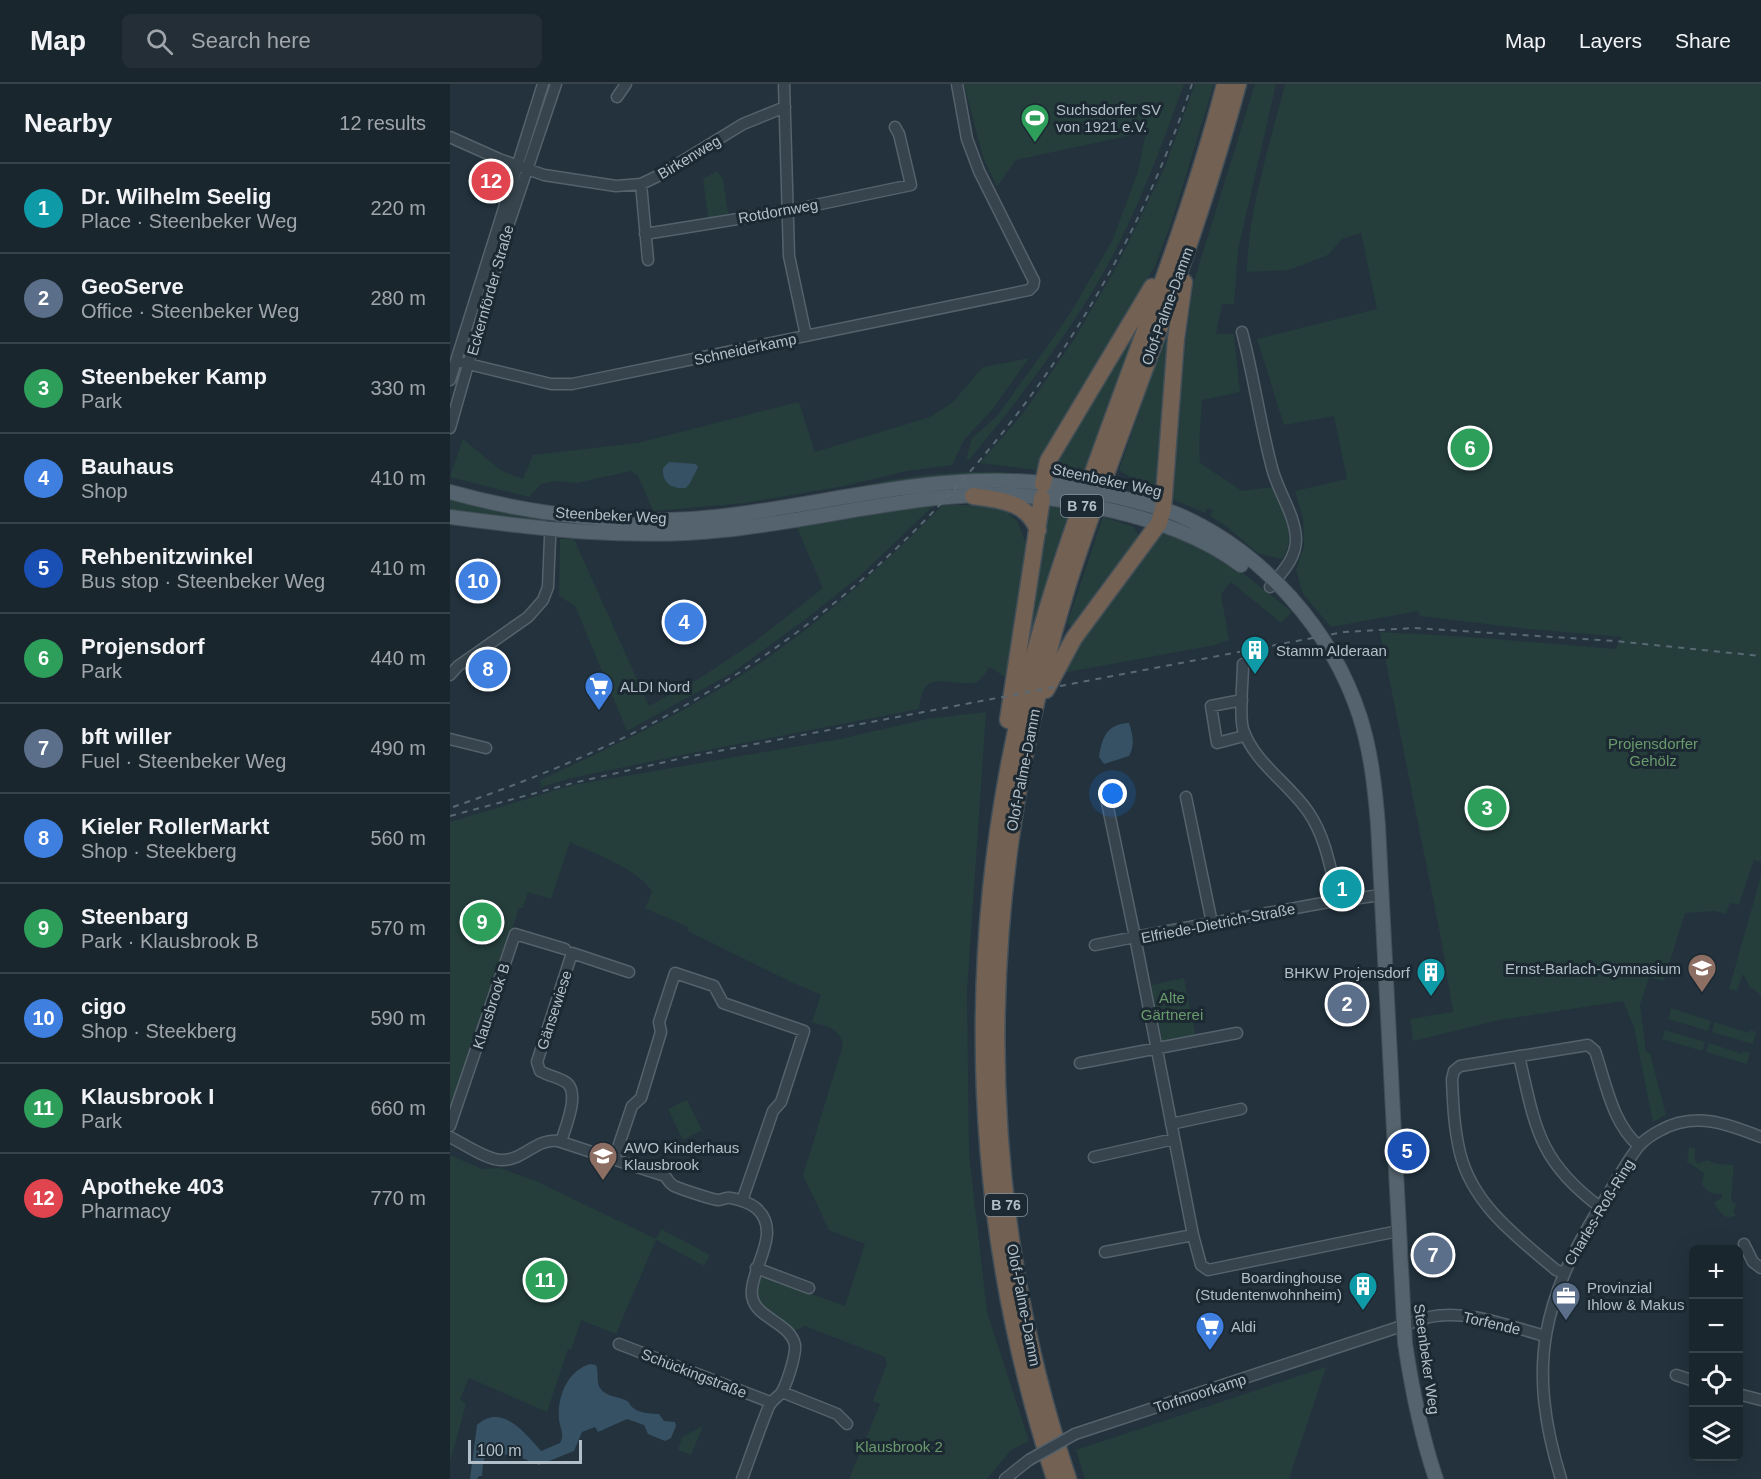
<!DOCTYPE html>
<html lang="en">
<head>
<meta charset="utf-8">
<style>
	body { margin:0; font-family:Arial,sans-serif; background:#232e36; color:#f1f3f6 }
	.controls { position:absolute; right:18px; bottom:18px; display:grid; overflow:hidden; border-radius:9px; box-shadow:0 6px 24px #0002 }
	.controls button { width:54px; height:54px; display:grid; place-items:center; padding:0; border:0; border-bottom:2px solid #38434a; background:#1a262e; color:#f1f3f6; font:30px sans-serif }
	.scale { position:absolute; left:18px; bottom:15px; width:114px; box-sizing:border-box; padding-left:6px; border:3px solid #b2bfc8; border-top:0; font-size:16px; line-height:21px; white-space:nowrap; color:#b2bfc8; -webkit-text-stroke:4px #1c2932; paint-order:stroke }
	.you { position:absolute; left:663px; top:710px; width:21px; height:21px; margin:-15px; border:4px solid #fff; border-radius:50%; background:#1a73e8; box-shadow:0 0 0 9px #1a73e833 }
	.badge { display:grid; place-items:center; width:39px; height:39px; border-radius:50%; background:#8c9099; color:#fff; font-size:20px; font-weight:700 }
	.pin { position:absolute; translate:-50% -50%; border:3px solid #fff; box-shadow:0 2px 6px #0006 }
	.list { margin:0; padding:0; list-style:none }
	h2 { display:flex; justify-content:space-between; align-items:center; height:78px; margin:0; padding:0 24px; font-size:26px }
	h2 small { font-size:20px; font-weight:400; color:#9fa5aa }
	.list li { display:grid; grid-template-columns:39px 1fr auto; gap:18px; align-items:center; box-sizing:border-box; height:90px; padding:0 24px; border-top:2px solid #38434a }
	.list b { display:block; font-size:22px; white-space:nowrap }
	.list p { margin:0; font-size:20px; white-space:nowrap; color:#9fa5aa }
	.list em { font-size:20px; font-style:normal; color:#9fa5aa }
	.icon { flex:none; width:33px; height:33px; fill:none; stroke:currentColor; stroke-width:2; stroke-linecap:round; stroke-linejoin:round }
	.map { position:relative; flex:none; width:1311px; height:1395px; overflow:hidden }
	header { display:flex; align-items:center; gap:36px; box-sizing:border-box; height:84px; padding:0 30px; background:#1a262e; border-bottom:2px solid #38434a }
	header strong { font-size:28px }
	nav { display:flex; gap:33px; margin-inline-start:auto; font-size:21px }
	.search { width:420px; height:54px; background:#232e36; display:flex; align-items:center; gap:15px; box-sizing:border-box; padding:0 21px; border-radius:9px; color:#9fa5aa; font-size:22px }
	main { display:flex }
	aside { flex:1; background:#1a262e }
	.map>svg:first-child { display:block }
</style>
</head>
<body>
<header>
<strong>Map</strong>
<div class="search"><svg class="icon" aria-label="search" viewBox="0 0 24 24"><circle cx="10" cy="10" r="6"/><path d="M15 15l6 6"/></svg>Search here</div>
<nav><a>Map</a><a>Layers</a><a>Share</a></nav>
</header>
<main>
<aside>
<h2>Nearby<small>12 results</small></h2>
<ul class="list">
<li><span class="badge" style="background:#0f9aa8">1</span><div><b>Dr. Wilhelm Seelig</b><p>Place · Steenbeker Weg</p></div><em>220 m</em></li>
<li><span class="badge" style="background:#5c6f8a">2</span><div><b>GeoServe</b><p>Office · Steenbeker Weg</p></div><em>280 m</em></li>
<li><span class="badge" style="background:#2e9e5b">3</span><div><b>Steenbeker Kamp</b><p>Park</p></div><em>330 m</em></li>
<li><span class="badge" style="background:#3f7fe0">4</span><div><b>Bauhaus</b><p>Shop</p></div><em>410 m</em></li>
<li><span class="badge" style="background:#1a4fb4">5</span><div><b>Rehbenitzwinkel</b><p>Bus stop · Steenbeker Weg</p></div><em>410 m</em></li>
<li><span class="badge" style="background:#2e9e5b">6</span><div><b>Projensdorf</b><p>Park</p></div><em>440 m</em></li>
<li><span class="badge" style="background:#5c6f8a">7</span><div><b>bft willer</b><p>Fuel · Steenbeker Weg</p></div><em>490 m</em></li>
<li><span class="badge" style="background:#3f7fe0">8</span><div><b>Kieler RollerMarkt</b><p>Shop · Steekberg</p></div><em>560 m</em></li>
<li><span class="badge" style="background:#2e9e5b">9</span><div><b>Steenbarg</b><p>Park · Klausbrook B</p></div><em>570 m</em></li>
<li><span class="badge" style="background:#3f7fe0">10</span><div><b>cigo</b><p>Shop · Steekberg</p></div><em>590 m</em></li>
<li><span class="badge" style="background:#2e9e5b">11</span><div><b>Klausbrook I</b><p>Park</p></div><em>660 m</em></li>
<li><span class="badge" style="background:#e0444e">12</span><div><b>Apotheke 403</b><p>Pharmacy</p></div><em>770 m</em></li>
</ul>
</aside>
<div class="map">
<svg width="1311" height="1395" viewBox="0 0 1311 1395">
	<rect width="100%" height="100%" fill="#23323d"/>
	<!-- green -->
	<path fill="#253e3c" d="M514,0H734C708,73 680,147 639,213C603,271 562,324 519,376L516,375L522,354L547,332L596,264L621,228L662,157L688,88L696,48L566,76L547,103L533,73Z
		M745,0H764L722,137L705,182L586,386L530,379L574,328L623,257L667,182L715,83Z
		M805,0H826L788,166L784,220H772L766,250H784L790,308L752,316C751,337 748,358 750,379L792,407L822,403C833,426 848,452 832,475L809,470L777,443L760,432L763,426L758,424L755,429L722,415L729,306L744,197Z
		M835,0H1311V778L1304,776L1289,821L1280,819L1276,830L1265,827L1235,829L1214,897L1199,893L1190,921L1196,968L1200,969L1216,1031L1203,1038L1184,943L1173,917L1049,936L963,957L960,935L1003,928L992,860L930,548L1020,553L1165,565L1172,553L1079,545L970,532L968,527L881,543L853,510L846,486L854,462L853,435L845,407L897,395L884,332L834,341L807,255L927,225L911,149L892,155L878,171L839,186L797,188C798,126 820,60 835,0Z
		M267,87L273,95L278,130L258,134L253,95Z
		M726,220L709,404L704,408L669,386Z
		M694,230L633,393L601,389Z
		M579,274L542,326L514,356L502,381L457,387L394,402L295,419L203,427L188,392L181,387L127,399L104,397L91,400L79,413L0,393L13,355L52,387L73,395L83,371L187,359L349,318L365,368L480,333L502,319L533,283Z
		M554,388L574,391V394L403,405C451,391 504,387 554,388Z
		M0,414L82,433L90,438L0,429Z
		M487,418L410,492L357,534L282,589L177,647L125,522L109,512L110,455H124L199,622L242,599L303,559L373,504L345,439Z
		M599,420L624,424L574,582Z
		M493,421H528L555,426L567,437L577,462L559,595L539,583C536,588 532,595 527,598C523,600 517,599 512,599C485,597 473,591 469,625L232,671L122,694L91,703L90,696C153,667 216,638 276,601C357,552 427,487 493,421Z
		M653,433L684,443L691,456L624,543L617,540Z
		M718,447L779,478L842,528L831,539L781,498L771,510L779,556L765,561L613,589L629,557L707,454Z
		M536,628L517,907L519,1070L537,1228L579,1357L560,1367L537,1395H399L430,1320L423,1317L437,1279L435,1273L355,1242L344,1247C323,1222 302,1235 310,1192L395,1222L415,1160L379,1146L353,1091L393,961C390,944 376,942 362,938L371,911L341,898L238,847V843L195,824L202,808C191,786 142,769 120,758L101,815L78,808L73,824H69L0,1037V738L123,701L390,655L477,635Z
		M1311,792V911L1300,903L1293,890L1287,907L1279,905Z
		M734,894L746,953L713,960L701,901Z
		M1221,924L1261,937L1258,947L1218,935Z
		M1265,938L1298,949L1300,946L1306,948L1303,960L1262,948Z
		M1215,946L1255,958L1252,967L1212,955Z
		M1259,959L1292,970L1293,967L1300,969L1297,980L1256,968Z
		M237,1016L252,1046L233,1056L218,1025Z
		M1239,1063L1245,1064V1076L1248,1080L1257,1076L1267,1080L1284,1081L1281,1116L1286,1121L1283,1128L1286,1131C1275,1138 1269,1128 1264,1118L1272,1114V1110C1262,1111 1257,1108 1252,1100L1254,1089L1237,1078Z
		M0,1071L32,1085L50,1084L86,1097L206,1155L211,1145L260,1171L254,1182L206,1156L166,1250L131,1236L121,1266L118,1265L97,1328L19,1294L10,1315L16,1320L0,1378Z
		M876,1283L839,1395H635L626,1366Z
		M253,1342L241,1371L228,1366L232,1353Z"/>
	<!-- water -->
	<path fill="#365164" d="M219,378L246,380L248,383L240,399L236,404C221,405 212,399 213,384Z
		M677,639H679C683,651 685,662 679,672L654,680L649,673C652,654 656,641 677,639Z
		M140,1280L146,1281C149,1288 146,1298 150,1304C156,1313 167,1312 175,1316C181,1319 178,1319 182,1323C188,1329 201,1330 209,1330L214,1337L225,1338L226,1342L221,1354L215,1357L198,1350L194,1341L177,1335L148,1348L145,1343L132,1348L124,1367L89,1381L67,1372L37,1368L33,1379L32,1392H29L27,1395H20L27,1341C52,1319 74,1348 91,1367L110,1359C115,1351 110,1344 109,1336C107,1313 117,1287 140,1280Z"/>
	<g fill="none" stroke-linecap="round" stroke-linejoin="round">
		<!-- minor casing -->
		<g stroke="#55626b" stroke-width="13">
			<path id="minor" d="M334,0L339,172L356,252
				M167,13L176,0
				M0,53L49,75L94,91L166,102L191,100L208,92L293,40L335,23
				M191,100L198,176
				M195,150L337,127L461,101L449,50L445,43
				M792,248C804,293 810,339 822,384C828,408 845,430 846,455C846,475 832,488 820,503
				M6,277L101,300H122L579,206L583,202L584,197L529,87L517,55L507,0
				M0,296L93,0
				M0,344L54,154L106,0
				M793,580C793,597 789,630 793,645C804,679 840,700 859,729C876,754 881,787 888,816
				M0,591L8,582L78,533L93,516L98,503L101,430
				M790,653L767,659L761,622L792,616
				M0,655L36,664
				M736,713L762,839
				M931,811L873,819L685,853L743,1151L751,1181L758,1186L948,1147
				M645,861L685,853L655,709
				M1069,972C1085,1042 1088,1077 1150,1123
				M630,979L787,949
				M721,1040L791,1025
				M0,1042L65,850L115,865
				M0,1053C14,1060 37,1076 51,1076C73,1077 86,1054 108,1057L215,1092C218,1096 220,1100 224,1102C231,1105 260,1115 268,1116C272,1116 276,1113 281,1114C288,1115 300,1119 306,1124C332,1146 304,1180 302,1205C298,1234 340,1236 345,1261C346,1271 337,1300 331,1309C327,1314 322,1316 319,1322C309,1346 301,1371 292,1395
				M111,1058C115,1044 130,1010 117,999C109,993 98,992 90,987L87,978L122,869L179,888
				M644,1073L724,1055
				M164,1075L182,1022L191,1014L211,948L209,938L225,889L264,902L273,919L354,947L331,1018L323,1027L292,1117
				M1294,1160L1303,1178L1311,1184
				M655,1168L743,1151
				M306,1184L359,1204
				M1114,1189L1106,1186C1067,1153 1023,1121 1010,1069C1004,1044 1003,1020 1002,995L1004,987L1010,982L1138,961L1145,967C1156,999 1162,1039 1189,1062
				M169,1260L320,1318
				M1226,1291L1244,1297
				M332,1308L387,1330L397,1340
				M1288,1310L1311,1316
				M625,1350L979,1233C1018,1225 1058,1242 1095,1252
				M555,1395L579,1376
				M1111,1395C1076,1281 1092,1214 1155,1115C1166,1098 1176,1078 1189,1062C1195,1055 1203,1050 1211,1046C1245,1027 1278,1040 1311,1053"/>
		</g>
		<!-- major casing -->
		<g stroke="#404d56" stroke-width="16">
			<path id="major" d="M0,408C98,435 197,444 297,429C397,415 517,383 617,403
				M668,413C689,418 710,423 729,431C813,468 882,546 910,633C921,668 925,704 928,741L955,1259C962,1306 971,1351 986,1395
				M664,427C710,438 753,453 791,481
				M0,433C91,445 181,456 273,446C386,435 498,397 612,416"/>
		</g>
		<!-- highway casing -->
		<g stroke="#424f58" stroke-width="19">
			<path id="highway" d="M593,400L598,377L702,203
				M523,412C549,416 577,417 588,446
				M596,606L624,554L709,439L713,425L726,255L734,198
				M558,636L592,414
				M605,1395C509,1100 511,795 605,500C658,332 731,171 775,0
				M618,1395C519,1097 526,798 618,500C640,431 666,363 691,295C727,198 761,100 788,0"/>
		</g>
		<!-- minor -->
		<use href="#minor" stroke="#37444d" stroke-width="10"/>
		<!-- major -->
		<use href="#major" stroke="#54636d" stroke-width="14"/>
		<!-- highway -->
		<use href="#highway" stroke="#736153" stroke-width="16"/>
		<!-- rail -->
		<path stroke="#586974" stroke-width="2" stroke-dasharray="6 6" stroke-linecap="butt" d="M3,723C90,693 174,658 253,611C482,475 659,252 742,0
			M0,732L123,699L237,673L894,548L965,544L1165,557L1311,572"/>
		<!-- minor-bridge casing -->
		<g stroke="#55626b" stroke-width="13" stroke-linecap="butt">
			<path id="minor-bridge" d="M579,1376L625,1350"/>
		</g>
		<!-- major-bridge casing -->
		<g stroke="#404d56" stroke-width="16" stroke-linecap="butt">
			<path id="major-bridge" d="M617,403L668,413
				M612,416L664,427"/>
		</g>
		<!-- minor-bridge -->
		<use href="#minor-bridge" stroke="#37444d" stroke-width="10"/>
		<!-- major-bridge -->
		<use href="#major-bridge" stroke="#54636d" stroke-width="14"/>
	</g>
	<!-- icons -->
	<defs>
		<g id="stadium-pin" transform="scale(1.5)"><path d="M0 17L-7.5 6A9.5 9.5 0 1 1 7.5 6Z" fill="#2e9e5b" stroke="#1c2932"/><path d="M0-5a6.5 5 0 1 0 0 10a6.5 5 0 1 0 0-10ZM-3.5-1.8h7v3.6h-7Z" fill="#fff"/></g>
		<g id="building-pin" transform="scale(1.5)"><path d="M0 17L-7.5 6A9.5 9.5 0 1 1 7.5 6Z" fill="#0f9aa8" stroke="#1c2932"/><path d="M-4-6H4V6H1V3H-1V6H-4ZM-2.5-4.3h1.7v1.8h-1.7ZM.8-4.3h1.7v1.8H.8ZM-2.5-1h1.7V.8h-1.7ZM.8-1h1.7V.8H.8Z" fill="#fff"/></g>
		<g id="supermarket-pin" transform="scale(1.5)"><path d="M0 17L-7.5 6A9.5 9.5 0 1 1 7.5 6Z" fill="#3f7fe0" stroke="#1c2932"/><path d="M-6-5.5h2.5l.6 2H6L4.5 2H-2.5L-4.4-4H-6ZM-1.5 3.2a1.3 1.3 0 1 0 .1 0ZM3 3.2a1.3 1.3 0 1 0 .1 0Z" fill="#fff"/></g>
		<g id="school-pin" transform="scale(1.5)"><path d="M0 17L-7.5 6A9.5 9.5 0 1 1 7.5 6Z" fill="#8d6e63" stroke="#1c2932"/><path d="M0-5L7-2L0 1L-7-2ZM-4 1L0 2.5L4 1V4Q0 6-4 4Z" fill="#fff"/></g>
		<g id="office-pin" transform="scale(1.5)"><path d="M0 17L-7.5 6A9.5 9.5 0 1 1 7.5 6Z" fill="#5c6f8a" stroke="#1c2932"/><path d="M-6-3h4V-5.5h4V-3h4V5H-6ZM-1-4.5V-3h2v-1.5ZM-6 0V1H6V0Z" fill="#fff"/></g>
	</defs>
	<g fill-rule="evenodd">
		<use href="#stadium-pin" x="585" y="34"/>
		<use href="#building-pin" x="805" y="566"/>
		<use href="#supermarket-pin" x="149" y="602"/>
		<use href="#school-pin" x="1252" y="884"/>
		<use href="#building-pin" x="981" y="888"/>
		<use href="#school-pin" x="153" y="1072"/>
		<use href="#building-pin" x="913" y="1202"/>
		<use href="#office-pin" x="1116" y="1212"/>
		<use href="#supermarket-pin" x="760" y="1242"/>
	</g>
	<g text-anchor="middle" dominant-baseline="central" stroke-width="6" stroke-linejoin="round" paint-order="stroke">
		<!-- shield labels -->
		<g fill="#1c2932" stroke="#85929b" stroke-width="1.5">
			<rect x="611" y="411" width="42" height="22" rx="4.5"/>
			<rect x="535" y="1110" width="42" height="22" rx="4.5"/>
		</g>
		<g font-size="14" font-weight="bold" fill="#b2bfc8">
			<text x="632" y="422">B 76</text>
			<text x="556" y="1121">B 76</text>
		</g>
		<!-- poi labels -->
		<g font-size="15" fill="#b2bfc8" stroke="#1c2932" text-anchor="start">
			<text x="606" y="25">Suchsdorfer SV<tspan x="606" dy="17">von 1921 e.V.</tspan></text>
			<text x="826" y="566">Stamm Alderaan</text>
			<text x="170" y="602">ALDI Nord</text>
			<text x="1231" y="884" text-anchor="end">Ernst-Barlach-Gymnasium</text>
			<text x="960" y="888" text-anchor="end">BHKW Projensdorf</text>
			<text x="174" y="1063">AWO Kinderhaus<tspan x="174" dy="17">Klausbrook</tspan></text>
			<text x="892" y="1193" text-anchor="end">Boardinghouse<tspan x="892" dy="17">(Studentenwohnheim)</tspan></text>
			<text x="1137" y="1203">Provinzial<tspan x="1137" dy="17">Ihlow &amp; Makus</tspan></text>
			<text x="781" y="1242">Aldi</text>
		</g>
		<!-- street labels -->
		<g font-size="15" fill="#b2bfc8" stroke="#1c2932">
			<text transform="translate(239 73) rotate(-31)">Birkenweg</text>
			<text transform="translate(328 127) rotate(-10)">Rotdornweg</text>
			<text transform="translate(40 206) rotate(-74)">Eckernförder Straße</text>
			<text transform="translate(717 222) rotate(-70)">Olof-Palme-Damm</text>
			<text transform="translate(295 265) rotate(-12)">Schneiderkamp</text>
			<text transform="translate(657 396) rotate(12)">Steenbeker Weg</text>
			<text transform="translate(161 431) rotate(3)">Steenbeker Weg</text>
			<text transform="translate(573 686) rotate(-79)">Olof-Palme-Damm</text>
			<text transform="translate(768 839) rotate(-11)">Elfriede-Dietrich-Straße</text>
			<text transform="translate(41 922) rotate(-72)">Klausbrook B</text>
			<text transform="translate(104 926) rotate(-72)">Gänsewiese</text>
			<text transform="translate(1149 1128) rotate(-59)">Charles-Roß-Ring</text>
			<text transform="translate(574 1221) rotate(79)">Olof-Palme-Damm</text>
			<text transform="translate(1042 1239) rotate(13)">Torfende</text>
			<text transform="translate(977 1275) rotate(82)">Steenbeker Weg</text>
			<text transform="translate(244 1289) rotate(21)">Schückingstraße</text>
			<text transform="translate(750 1309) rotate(-18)">Torfmoorkamp</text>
		</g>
		<!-- park labels -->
		<g font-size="15" fill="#699a6b" stroke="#1c2932">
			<text x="1203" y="659">Projensdorfer<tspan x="1203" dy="17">Gehölz</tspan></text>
			<text x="722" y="913">Alte<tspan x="722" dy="17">Gärtnerei</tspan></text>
			<text x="449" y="1362">Klausbrook 2</text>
		</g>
	</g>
</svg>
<div class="controls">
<button>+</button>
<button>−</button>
<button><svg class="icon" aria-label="locate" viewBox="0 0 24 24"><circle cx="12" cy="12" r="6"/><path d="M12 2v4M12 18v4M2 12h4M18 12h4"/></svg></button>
<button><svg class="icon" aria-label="layers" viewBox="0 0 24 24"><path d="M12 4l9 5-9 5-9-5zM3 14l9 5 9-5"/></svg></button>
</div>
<div class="scale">100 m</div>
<div class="you"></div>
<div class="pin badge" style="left:892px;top:805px;background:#0f9aa8">1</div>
<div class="pin badge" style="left:897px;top:920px;background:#5c6f8a">2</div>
<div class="pin badge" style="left:1037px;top:724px;background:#2e9e5b">3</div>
<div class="pin badge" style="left:234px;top:538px;background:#3f7fe0">4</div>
<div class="pin badge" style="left:957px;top:1067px;background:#1a4fb4">5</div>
<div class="pin badge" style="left:1020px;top:364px;background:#2e9e5b">6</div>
<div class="pin badge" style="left:983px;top:1171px;background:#5c6f8a">7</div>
<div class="pin badge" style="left:38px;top:585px;background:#3f7fe0">8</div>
<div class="pin badge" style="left:32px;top:838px;background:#2e9e5b">9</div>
<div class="pin badge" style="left:28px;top:497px;background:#3f7fe0">10</div>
<div class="pin badge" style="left:95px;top:1196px;background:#2e9e5b">11</div>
<div class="pin badge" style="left:41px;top:97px;background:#e0444e">12</div>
</div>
</main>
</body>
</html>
